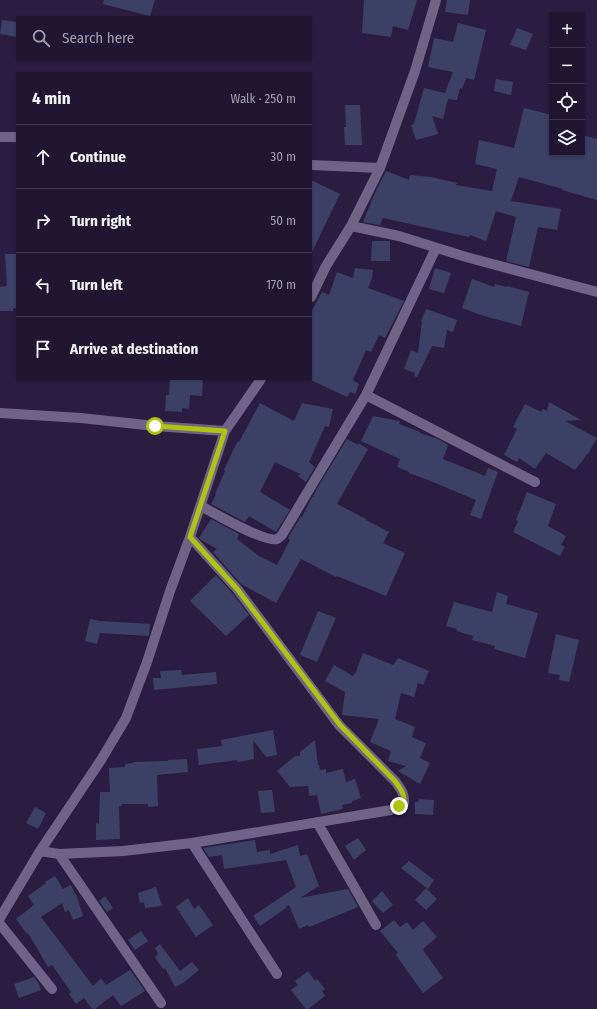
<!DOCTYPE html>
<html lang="en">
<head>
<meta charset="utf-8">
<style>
	body { margin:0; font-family:"Fira Sans Condensed",sans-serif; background:#281f3a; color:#f1f3f6 }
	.controls { position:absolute; right:12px; top:12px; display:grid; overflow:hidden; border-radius:0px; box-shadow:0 1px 3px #0004 }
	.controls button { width:36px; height:36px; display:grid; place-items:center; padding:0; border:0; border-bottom:1px solid #3d354d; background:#201632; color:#f1f3f6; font:20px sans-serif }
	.stop { position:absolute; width:12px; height:12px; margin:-9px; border:3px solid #adc60d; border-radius:50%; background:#fff }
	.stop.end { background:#adc60d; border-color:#fff; box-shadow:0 1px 4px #0008 }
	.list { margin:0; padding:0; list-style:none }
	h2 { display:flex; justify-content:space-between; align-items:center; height:52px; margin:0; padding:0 16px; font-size:17px }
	h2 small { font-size:13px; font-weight:400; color:#a29fac }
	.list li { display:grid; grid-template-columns:26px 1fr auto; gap:12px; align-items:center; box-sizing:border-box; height:64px; padding:0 16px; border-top:1px solid #3d354d }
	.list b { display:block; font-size:15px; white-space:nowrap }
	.list em { font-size:13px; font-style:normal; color:#a29fac }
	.icon { flex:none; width:22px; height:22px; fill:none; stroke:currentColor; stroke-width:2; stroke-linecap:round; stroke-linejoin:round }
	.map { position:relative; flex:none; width:597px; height:1009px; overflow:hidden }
	.search { position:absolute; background:#201632; box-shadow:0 1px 3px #0004; left:16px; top:16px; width:296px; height:44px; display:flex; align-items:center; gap:10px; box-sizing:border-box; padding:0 14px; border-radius:0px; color:#a29fac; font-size:15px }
	.panel { position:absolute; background:#201632; box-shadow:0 1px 3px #0004; left:16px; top:72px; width:296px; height:308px; border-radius:0px }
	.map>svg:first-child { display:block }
</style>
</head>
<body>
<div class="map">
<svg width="597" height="1009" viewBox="0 0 597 1009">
	<rect width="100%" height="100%" fill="#2b1d42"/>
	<!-- building -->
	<path fill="#3c4067" d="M104,0H155L150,16L103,4Z
		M364,0H417L408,30L393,26L391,37L362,33Z
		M447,0H470L468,15L445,12Z
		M2,20L17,22V37L0,34Z
		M458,23L486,30L474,80L466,78L462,89L460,88L457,100L448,99L443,119L432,116L438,134L416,140L411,125L414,124L424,88L445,93L453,72L428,67L434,38L453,42Z
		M517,28L533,34L526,50L510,45Z
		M496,79L513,82L511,95L494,91Z
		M345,105H360L362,145H345L344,127H346Z
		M524,108L552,115V153H582V135L597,139V200L562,190L563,189L519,177L511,201L561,209L557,230L538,227L529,267L506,261L516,217L496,211L486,241L470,235L469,237L383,218L380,225L363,222L374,195L386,171L409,180L410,175L431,177L457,183L456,185L492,191L497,169L475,164L479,140L514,148Z
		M311,180L340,194L311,254Z
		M372,241H390V261H371Z
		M5,254H17V308H13V311H0V287L7,286Z
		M355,268L373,270L372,278L368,288L404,301L385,338L379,335L371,352L366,350L353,380L359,384L355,394L350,392L347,397L311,380V312L322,292L329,295L337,272L353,278Z
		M435,268L451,273L444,293L429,289Z
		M472,279L494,287L495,284L507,287V286L529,292L521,326L484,316L462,308Z
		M426,309L457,320L453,332L447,330L444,348L432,346L417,377L414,376L415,373L404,369L411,350L418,353L422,321H421Z
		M170,379H203L202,396L190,395L189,409L182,408V412L165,411L166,395H169Z
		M549,402L581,420L565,421L597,438L589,452L575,470L546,453L535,469L519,458L517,462L504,455L517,429L513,427L525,404L541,412L543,409L547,411Z
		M260,403L294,421L302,403L333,409L329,427L325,426L309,462L315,467L306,482L298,476L300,474L275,462L260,492L290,510L276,532L249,516L245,522L211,504L216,494H215L225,471L224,470L237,442H239Z
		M373,416L400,421L399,424L420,432V433L438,439L448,445L443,459L485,476L488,468L498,472L481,519L470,515L476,500L428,480L409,473V472L397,467L400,459L361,441Z
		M347,439L358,445V443L368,449L337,504L366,519V520L389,532L383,543L405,553L386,596L337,576L336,577L301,559L276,603L241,584L213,552L217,549L201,540L199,538L211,519L239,534L237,539L259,556L277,565L290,540L288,538L301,516L302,517L312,497H313L316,490Z
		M527,492L556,504L548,526L566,536L561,545L565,547L560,556L513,532L518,521L516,520Z
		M216,575L233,594L249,615L226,636L190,601Z
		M497,592L508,596L506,604L538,613L525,658L494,649L495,646L472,640L473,636L457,631V629L446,626L454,602L492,612Z
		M318,611L336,618L317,662L300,655Z
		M90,619L100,621L150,624L149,634V636L100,633L97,644L85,641Z
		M556,634L579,640L569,682L559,680L560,675L548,673Z
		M363,653L393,665L398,658L429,671L423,685L418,683L414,697L401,693L395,719L415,727L412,737L426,743L420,758L430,763L420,784L398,771L406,766L388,761L391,751L370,742L379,719L342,715L345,692L325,681L334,665L353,676L354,674H355Z
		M181,670L182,675L216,672L217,684L154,690L153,678H161L160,671Z
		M273,730L277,755L266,757L253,740L254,759L238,762L237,760L199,765L197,749L222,746L221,740Z
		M315,740L318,765H319L320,770L326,769V773L343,769L346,782L355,779L361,798L352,801V803L342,805L343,809L321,814L317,795L309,796L308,786L290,787L277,771L295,756H300V752Z
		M187,759L188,772L157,775L158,806L148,807V804H122V806H119L120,839L96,840V823L99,824L100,792H110L109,768L125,767V764L133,763V762L168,761V760Z
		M272,790L275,812L261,813L258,791Z
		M419,799L434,800L433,815L415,814V802H418Z
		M35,807L46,813L38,829L26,823Z
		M358,838L366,850L354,860L345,846Z
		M255,840L257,852L270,850V854L298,845L300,856L307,854L319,886L300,898L348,889L358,907L309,927L308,925L299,929L289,905L286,907V908L260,926L253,916L296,887L286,860L224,869L222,855L209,857L203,848Z
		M409,861L434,880L428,889L401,868Z
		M55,876L63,889L71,885L75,894H76L83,916L73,920L69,910L65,912L62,903L41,917L93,986L101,978L106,985L130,970L145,991L121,1006L113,995L95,1009H92L84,998L76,1004L69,994L71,992L52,965L48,967L28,933L27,934L16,919L34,905L28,896L46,883L45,882Z
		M156,887L162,906L145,908L144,902L140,903L138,893Z
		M426,888L437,899L426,910L415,900Z
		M382,891L393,905L383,913L372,901Z
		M105,896L113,908L107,912L99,901Z
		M188,898L194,909L199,905L213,925L196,937L176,907Z
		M394,920L400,927L407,922L413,930L423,921L437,937L423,949H424L423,950L443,978L423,993L396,955L398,953L380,931Z
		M141,931L148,941L135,950L128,940Z
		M160,944L180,971L192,962L199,970L183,983L175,987L165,968L163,969L155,957L158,954L155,948Z
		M308,971L315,981L317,979L325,989L322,991L325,996L308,1009H306L291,990L298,985L295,981Z
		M34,977L38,982L41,990L19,998L14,984Z"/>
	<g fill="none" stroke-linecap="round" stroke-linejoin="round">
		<!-- minor -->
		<path stroke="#6f6487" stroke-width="10" d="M0,137H17
			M311,165L380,168
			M351,226L399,236L466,257L597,292
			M311,297L326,266L351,226L380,168L415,71L436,0
			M366,395L535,482
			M0,413L81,418L155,426L225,431
			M201,506C214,513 265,543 277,539C279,538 280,537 282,535L307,493L366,395L436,248
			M317,822L376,925
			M192,843L277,974
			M40,851L59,854L123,851L192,843L391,810L399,806L404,803C405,794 400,788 395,781L339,725L238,590L190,537
			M59,854L161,1003
			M0,918L40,851L101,760L126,718L147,662L170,591L190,537L225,431L261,379
			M0,924L52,989"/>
	</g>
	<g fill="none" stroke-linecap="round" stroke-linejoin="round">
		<!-- route -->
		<path stroke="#adc60d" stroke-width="5" d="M155,426L225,431L190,537L238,590L340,725L395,781C400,788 405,794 404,803L399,806"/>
	</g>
</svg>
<div class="controls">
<button>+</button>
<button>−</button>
<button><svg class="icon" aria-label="locate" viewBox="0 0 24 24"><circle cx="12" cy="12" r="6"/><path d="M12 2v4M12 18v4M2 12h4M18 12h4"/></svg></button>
<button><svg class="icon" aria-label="layers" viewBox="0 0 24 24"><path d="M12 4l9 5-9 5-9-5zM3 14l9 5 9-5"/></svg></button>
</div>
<div class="stop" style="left:155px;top:426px"></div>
<div class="stop end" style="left:399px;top:806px"></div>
<div class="search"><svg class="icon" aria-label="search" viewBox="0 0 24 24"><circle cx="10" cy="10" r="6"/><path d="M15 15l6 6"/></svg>Search here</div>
<section class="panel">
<h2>4 min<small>Walk · 250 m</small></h2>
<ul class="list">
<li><svg class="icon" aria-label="ahead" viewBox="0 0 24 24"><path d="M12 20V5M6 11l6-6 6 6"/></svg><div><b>Continue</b></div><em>30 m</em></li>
<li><svg class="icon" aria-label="right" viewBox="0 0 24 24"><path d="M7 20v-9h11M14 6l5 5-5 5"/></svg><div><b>Turn right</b></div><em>50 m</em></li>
<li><svg class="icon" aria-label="left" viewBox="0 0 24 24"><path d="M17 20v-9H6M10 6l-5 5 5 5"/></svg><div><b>Turn left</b></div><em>170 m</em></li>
<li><svg class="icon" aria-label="arrive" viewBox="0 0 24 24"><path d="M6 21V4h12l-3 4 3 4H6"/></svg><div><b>Arrive at destination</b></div></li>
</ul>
</section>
</div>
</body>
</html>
